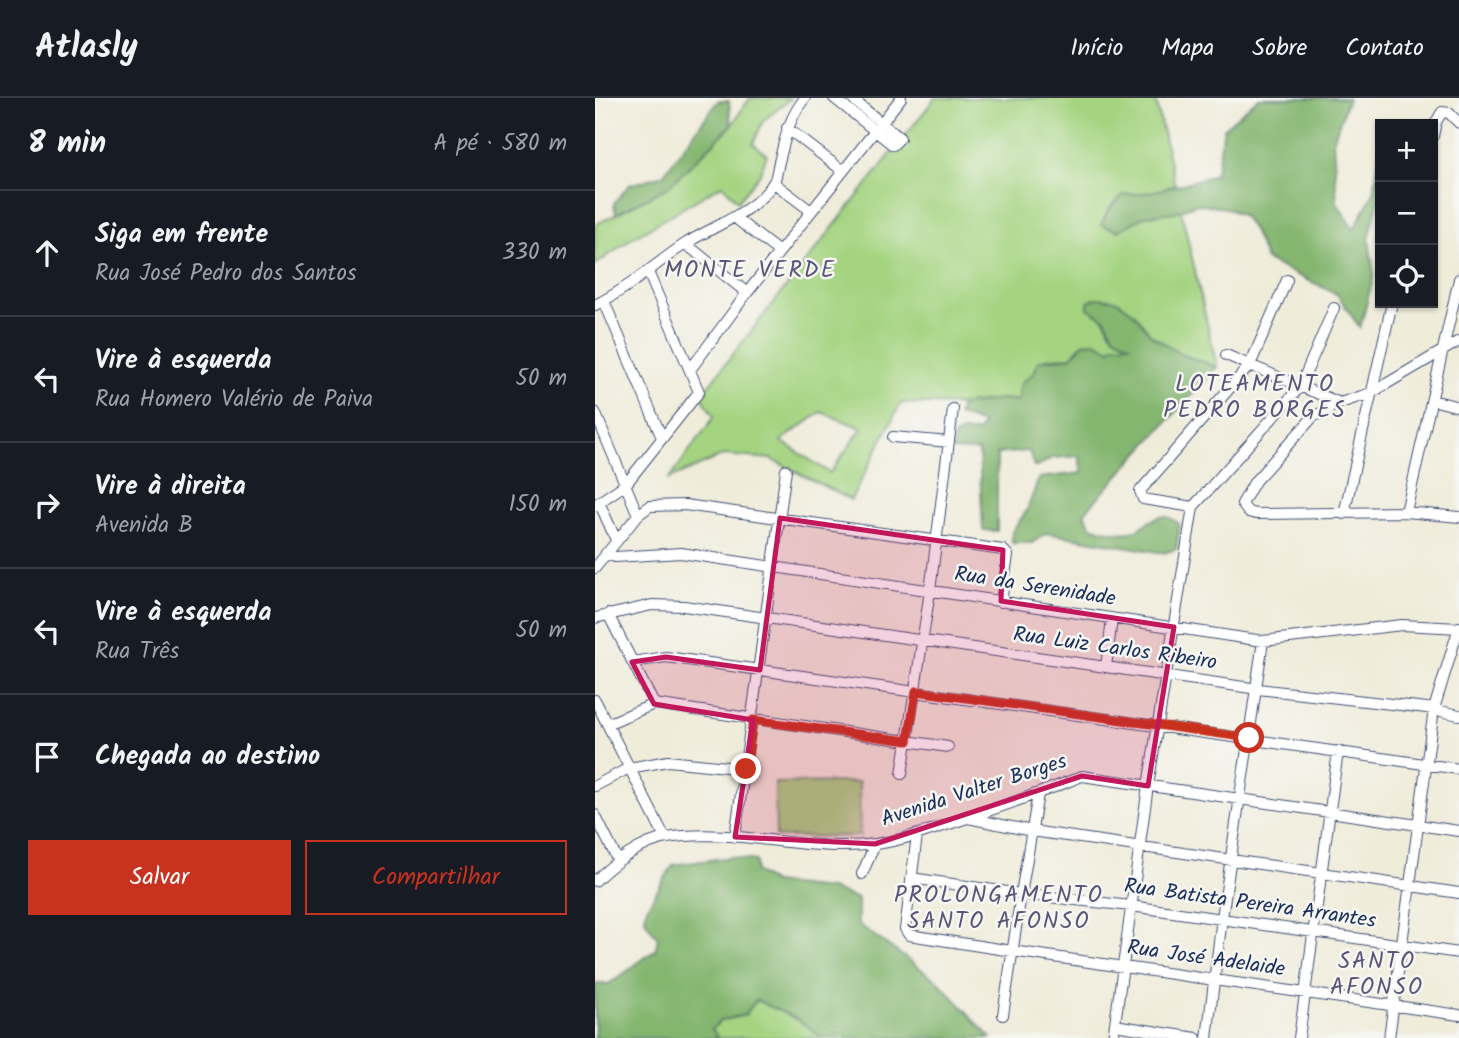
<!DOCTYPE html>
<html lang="pt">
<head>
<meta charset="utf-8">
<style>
	body { margin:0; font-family:Kalam,sans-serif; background:#242831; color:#f1f3f6 }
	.controls { position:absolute; right:21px; top:21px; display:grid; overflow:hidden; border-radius:0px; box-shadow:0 2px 5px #0004 }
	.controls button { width:63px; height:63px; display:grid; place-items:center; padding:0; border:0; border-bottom:2px solid #363941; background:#171b24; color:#f1f3f6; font:35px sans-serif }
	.stop { position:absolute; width:21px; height:21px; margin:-16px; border:5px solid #c8321e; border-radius:50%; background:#fff }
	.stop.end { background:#c8321e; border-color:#fff; box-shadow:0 2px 7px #0008 }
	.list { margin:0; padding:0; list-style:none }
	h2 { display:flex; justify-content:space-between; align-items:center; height:91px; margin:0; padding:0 28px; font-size:30px }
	h2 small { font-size:23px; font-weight:400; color:#9ea1a6 }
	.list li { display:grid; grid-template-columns:46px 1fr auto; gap:21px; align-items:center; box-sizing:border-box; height:126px; padding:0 28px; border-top:2px solid #363941 }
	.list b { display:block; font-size:26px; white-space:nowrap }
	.list p { margin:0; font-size:23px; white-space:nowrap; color:#9ea1a6 }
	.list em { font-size:23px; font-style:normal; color:#9ea1a6 }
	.actions { display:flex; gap:14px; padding:21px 28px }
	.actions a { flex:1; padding:16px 0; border:2px solid #c8321e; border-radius:0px; text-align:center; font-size:24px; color:#c8321e }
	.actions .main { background:#c8321e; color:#fff }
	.icon { flex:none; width:38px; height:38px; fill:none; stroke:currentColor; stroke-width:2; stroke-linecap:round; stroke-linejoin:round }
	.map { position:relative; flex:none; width:864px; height:940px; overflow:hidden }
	header { display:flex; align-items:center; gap:42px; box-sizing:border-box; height:98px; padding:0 35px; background:#171b24; border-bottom:2px solid #363941 }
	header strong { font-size:33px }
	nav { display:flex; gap:38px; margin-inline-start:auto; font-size:24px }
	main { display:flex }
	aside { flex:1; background:#171b24 }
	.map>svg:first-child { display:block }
</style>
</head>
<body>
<header>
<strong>Atlasly</strong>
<nav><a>Início</a><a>Mapa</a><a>Sobre</a><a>Contato</a></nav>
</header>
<main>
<aside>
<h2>8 min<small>A pé · 580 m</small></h2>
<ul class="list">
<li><svg class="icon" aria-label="ahead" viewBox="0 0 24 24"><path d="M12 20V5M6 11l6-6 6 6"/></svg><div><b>Siga em frente</b><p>Rua José Pedro dos Santos</p></div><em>330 m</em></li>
<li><svg class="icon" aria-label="left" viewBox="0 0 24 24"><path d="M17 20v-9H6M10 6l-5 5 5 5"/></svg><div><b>Vire à esquerda</b><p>Rua Homero Valério de Paiva</p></div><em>50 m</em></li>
<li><svg class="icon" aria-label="right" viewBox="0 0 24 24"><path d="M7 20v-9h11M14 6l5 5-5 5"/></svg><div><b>Vire à direita</b><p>Avenida B</p></div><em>150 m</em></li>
<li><svg class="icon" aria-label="left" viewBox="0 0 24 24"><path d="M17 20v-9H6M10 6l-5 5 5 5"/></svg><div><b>Vire à esquerda</b><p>Rua Três</p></div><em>50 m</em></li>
<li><svg class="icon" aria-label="arrive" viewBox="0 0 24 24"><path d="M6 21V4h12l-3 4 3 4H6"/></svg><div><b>Chegada ao destino</b></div></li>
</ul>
<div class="actions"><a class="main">Salvar</a><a>Compartilhar</a></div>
</aside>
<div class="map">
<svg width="864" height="940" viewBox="0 0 864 940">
	<rect width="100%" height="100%" fill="#f6f6f2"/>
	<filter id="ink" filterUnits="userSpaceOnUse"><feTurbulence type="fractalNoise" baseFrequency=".0143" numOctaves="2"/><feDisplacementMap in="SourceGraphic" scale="14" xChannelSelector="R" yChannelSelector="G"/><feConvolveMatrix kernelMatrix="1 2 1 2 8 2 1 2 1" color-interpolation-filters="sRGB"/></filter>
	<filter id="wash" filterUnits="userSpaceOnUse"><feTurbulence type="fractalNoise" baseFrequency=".00686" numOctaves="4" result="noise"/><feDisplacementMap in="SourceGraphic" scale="28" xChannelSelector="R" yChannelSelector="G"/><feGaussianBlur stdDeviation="1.57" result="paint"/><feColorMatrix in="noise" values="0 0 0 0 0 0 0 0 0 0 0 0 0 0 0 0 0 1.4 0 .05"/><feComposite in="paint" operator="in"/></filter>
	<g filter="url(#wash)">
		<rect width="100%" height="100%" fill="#f0ecda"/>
		<!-- green -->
		<path fill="#a5d481" stroke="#608270" stroke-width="2" fill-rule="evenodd" d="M155,0H196L168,23L158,46L172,57L164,77L143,103L127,87L37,140L0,167V127L73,89L136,28Z
			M340,0H560L580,87L554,96L528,97L523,133L550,118L586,112L622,269L588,257L556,237L538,214L493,210L510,221L515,234L536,246L515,251L500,244L488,245L476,259L452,260L442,267L439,275L426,285L424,303L408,301L366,307L306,305L256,402L176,361L129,357L74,381L119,319L106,297ZM226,314L267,330L235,375L186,343Z
			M264,684L265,738L181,739L180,685Z
			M161,902L202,921L228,940H123L116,931L125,923L150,917Z"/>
		<!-- forest -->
		<path fill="#84b66f" stroke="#507266" stroke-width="2" d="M664,0H753L738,43L742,105L759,131L779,94L785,54V96L774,141L779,177L765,230L742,196L671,162L658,132L648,118L631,110L602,106L580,114L550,118L523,133L506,127L514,111L528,97C559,96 587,85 617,78L621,74L629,30Z
			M123,3H134L136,28L73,89L21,116L19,105L34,87L68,77Z
			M500,200L517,201L524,204L538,214L556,237L588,257L622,269L489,415L496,428C508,432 521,436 535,434C550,433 563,405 585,427L581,451L569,455L451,435L437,445H417V434L432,412L444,380L487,375L484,358L457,360L442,369H439L434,353L402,356V433L388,432L384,353L357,352L359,338L367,334H383L388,326L363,317L366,307L408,301L423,303L426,285L439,275L443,263L476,259L488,245L500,244L515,251L520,247L534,246L519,238L510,221L493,210V204Z
			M137,759L161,763V774L178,785L235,791L263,801V826L344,884L396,940H228L202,921L161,902L150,917L125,923L117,931L123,940H0V886H13L23,880L60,852L63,841L50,822L51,811L78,767Z"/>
	</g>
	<g filter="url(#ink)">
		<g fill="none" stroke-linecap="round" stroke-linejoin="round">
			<!-- minor casing -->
			<g stroke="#3b4b71" stroke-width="12">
				<path id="minor" d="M239,0L298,47L305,40L256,0
					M192,30L248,73
					M838,38L841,24L847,14L854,15L864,25
					M179,85L216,113
					M139,119L184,154
					M91,146L152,195
					M9,203L67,340
					M0,207C33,191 60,166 90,146C116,129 161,114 178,85C182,80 182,71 184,64C190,41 194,19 210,0
					M864,243L776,295L745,305L718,319L660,383L647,406L653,414L661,416L811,414L864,419
					M631,257L745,305
					M95,272L152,195L306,0
					M837,302L864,309
					M0,314L43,417
					M298,339L354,344
					M4,404L21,442
					M0,407L31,386L104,294L53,174
					M598,409L548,401L545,393L655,267L692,182
					M598,409L705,289L739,210
					M811,414L864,181
					M749,416L797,205
					M11,455L20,459L86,455L668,543L807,527L864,530
					M0,470L43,417L55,408L90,407L408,452L413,457L406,504
					M13,516L59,606
					M0,520L57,507L89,508L663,591L832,610L864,617
					M37,564L71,559L165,572L864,671
					M511,569L517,521
					M0,602L70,740
					M12,626L59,606L353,649
					M307,676L335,493L358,311
					M0,688L34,670L73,663L151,671
					M0,717L23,763
					M373,720L437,733L864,795
					M322,737L310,831L314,837L417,853L864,917
					M140,739L191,372
					M267,776L280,746
					M316,780L426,796L536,808L864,855
					M0,783C18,765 47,744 72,740C141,729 211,755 280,746C311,742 342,730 372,720C411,707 449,694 487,678L864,733
					M408,917L426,796L443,696
					M520,927L601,940
					M518,940L553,688L598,409
					M612,940L627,820L668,543
					M704,940L743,653
					M794,940L839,611L864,529"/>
			</g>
			<!-- minor -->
			<use href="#minor" stroke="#fff" stroke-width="10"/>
		</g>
	</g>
	<g fill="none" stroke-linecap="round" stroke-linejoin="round" filter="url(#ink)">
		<!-- route -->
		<path stroke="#c8321e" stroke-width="9" d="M151,671L158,622L313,643L321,593L654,640"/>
	</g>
	<!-- marked area -->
	<path fill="#c2185b" fill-opacity="0.2" stroke="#c2185b" stroke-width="5" stroke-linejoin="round" d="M185,420L408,452L406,503L579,529L553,688L487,678L280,746L140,739L158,622L59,606L37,564L71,559L165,572Z"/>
	<g text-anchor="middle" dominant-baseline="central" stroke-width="5" stroke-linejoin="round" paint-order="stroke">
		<!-- street labels -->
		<g font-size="21" fill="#1b2f5e" stroke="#f6f6f2">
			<text transform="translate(440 489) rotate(9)">Rua da Serenidade</text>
			<text transform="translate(520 551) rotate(8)">Rua Luiz Carlos Ribeiro</text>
			<text transform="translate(379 693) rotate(-18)">Avenida Valter Borges</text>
			<text transform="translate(655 806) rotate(8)">Rua Batista Pereira Arrantes</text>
			<text transform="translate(611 861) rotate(8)">Rua José Adelaide</text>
		</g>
		<!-- neighbourhood labels -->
		<g font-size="23" letter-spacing="2" fill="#5b5579" stroke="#f6f6f2">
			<text x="155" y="173">MONTE VERDE</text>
			<text x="660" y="287">LOTEAMENTO<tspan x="660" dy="26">PEDRO BORGES</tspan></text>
			<text x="404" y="798">PROLONGAMENTO<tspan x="404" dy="26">SANTO AFONSO</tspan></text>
			<text x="782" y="864">SANTO<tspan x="782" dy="26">AFONSO</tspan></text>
		</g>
	</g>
</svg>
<div class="controls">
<button>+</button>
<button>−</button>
<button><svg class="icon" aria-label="locate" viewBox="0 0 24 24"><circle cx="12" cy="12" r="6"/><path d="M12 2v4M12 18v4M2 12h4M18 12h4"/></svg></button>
</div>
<div class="stop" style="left:654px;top:640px"></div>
<div class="stop end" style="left:151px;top:671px"></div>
</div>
</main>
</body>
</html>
